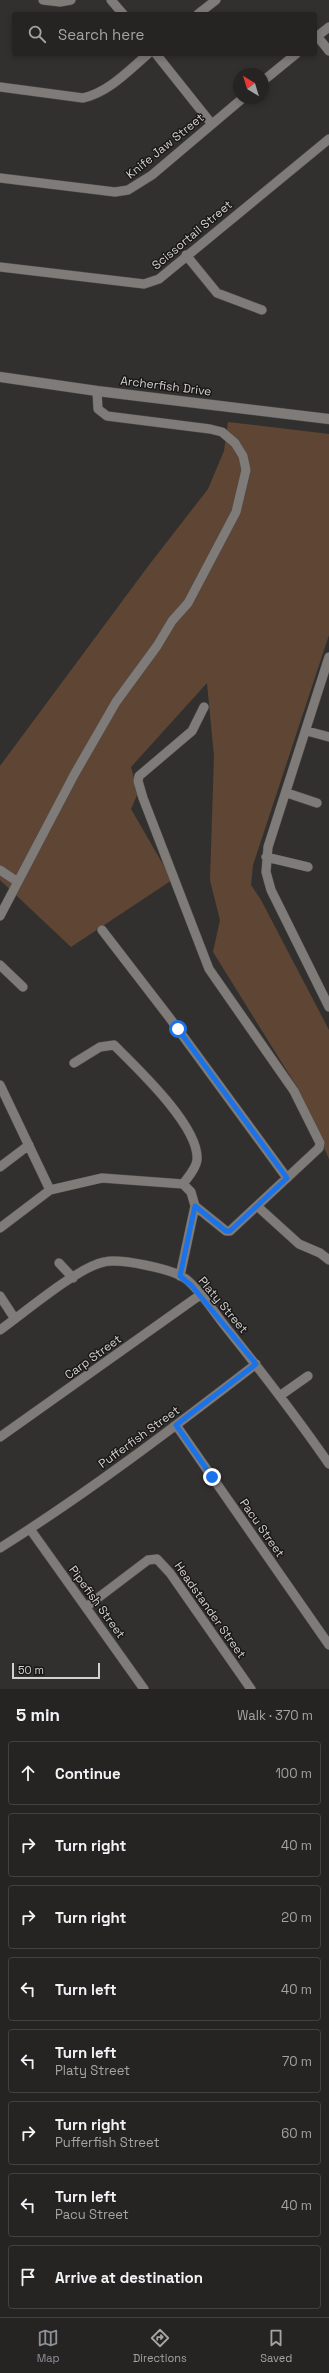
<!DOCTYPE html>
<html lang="en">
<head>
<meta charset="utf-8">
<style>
	body { margin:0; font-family:"Space Grotesk",sans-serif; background:#32302f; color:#f1f3f6 }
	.compass { position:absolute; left:233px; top:68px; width:36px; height:36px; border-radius:50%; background:#262422; box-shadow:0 2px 6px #0003; rotate:322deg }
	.scale { position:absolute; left:12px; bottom:10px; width:88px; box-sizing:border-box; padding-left:4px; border:2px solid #d3d1d0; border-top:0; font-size:11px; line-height:14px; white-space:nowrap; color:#d3d1d0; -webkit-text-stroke:3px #191817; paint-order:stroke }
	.stop { position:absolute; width:12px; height:12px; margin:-9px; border:3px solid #1a73e8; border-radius:50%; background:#fff }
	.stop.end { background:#1a73e8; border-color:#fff; box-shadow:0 1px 4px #0008 }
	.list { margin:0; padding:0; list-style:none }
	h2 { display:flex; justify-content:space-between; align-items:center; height:52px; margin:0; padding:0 16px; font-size:17px }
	h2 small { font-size:13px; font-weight:400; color:#a4a4a5 }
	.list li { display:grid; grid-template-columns:26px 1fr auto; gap:12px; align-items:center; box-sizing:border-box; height:64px; margin:0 8px 8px; padding:0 8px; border:1px solid #424140; border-radius:4px }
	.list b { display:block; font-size:15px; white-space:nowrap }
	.list p { margin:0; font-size:13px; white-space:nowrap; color:#a4a4a5 }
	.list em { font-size:13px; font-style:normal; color:#a4a4a5 }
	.icon { flex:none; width:22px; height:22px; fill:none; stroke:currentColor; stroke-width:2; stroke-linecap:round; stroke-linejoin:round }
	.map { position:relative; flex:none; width:329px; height:1689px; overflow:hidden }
	.search { position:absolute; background:#262422; box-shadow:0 2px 6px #0003; left:12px; right:12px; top:12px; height:44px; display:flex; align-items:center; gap:10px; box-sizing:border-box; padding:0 14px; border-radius:4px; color:#a4a4a5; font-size:15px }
	.sheet { height:628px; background:#262422 }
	nav { display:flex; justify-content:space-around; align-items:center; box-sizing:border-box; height:56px; border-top:1px solid #424140; background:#262422; font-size:11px; color:#a4a4a5 }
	nav a { display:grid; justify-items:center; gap:2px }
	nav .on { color:#8c9099 }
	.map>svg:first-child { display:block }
</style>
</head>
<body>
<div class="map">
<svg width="329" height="1689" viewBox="0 0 329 1689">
	<rect width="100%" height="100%" fill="#32302e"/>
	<!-- green -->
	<path fill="#5f4634" d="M228,422L329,434V635L253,865L251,885L261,900L329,1030V1159L297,1087L213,952L220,920L210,880L214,756L207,683L131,767L138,793L131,809L172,880L71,947L0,880V766L149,565L208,489L224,451Z"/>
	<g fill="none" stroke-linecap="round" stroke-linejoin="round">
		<!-- minor casing -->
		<g stroke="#4e4c4a" stroke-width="10">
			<path id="minor" d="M43,0L60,2L71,0
				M111,0L123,14
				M198,14L216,0
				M317,36L329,51
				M315,38L329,27
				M156,54L211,123
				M263,81L296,54
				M0,87L83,98C109,92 128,71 148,54
				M0,178L115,192L128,190L152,175L243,98
				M186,255L217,293L262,310
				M0,267L144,284L159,279L329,139
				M329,657L268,847L266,872L271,890L329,1007
				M307,731L329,737
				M287,793L317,803
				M266,857L308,867
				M0,870L18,882
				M0,916L74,775L116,702L157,646L172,621L188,603L236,512L246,470L243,456L235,443L222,432L210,429L107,416L98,409L97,391
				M102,930L169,1017L287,1178
				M0,965L23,987
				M74,1063L100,1047L114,1045C137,1068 200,1127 197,1160C196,1169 188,1177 183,1184
				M0,1085L50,1190
				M0,1167L29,1145
				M195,1206L226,1231H230L319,1148L320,1143L294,1091L209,969L143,798L138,781L139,776L192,731L204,707
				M257,1206L299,1244L320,1253L329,1260
				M0,1228L50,1190L102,1178L183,1184L191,1192L195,1206L180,1276
				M59,1263L73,1278
				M0,1296L15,1319
				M0,1330C24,1313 78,1267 104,1262C120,1258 173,1269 186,1279C201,1291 213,1311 225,1326C261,1371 296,1416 329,1464
				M281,1395L308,1376
				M176,1425L329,1645
				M0,1437L200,1295
				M30,1529L144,1689
				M0,1548C89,1492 173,1428 256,1364
				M86,1607L148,1560L157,1559L170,1573L251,1689"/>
		</g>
		<!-- tertiary casing -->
		<g stroke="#4e4c4a" stroke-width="11">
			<path id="tertiary" d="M0,377L97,391L329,419"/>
		</g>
		<!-- minor -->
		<use href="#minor" stroke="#7e7b79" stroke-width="9"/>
		<!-- tertiary -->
		<use href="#tertiary" stroke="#7e7b79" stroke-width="10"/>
	</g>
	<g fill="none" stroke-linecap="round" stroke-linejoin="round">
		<!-- route -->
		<path stroke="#1a73e8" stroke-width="5" d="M178,1029L287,1178L230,1231H226L195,1206L180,1276L192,1286L256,1364L176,1425L212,1477"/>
	</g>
	<g text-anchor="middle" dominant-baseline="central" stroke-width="3" stroke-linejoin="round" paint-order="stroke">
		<!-- street labels -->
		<g font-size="12" fill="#d3d1d0" stroke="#191817">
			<text transform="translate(165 146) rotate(-39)">Knife Jaw Street</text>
			<text transform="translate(192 235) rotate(-40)">Scissortail Street</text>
			<text transform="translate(166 386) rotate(7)">Archerfish Drive</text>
			<text transform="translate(223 1305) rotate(50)">Platy Street</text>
			<text transform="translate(93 1357) rotate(-36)">Carp Street</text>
			<text transform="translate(139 1437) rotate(-36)">Pufferfish Street</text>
			<text transform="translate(262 1528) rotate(55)">Pacu Street</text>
			<text transform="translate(97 1602) rotate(54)">Pipefish Street</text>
			<text transform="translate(210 1610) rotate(55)">Headstander Street</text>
		</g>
	</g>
</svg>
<svg class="compass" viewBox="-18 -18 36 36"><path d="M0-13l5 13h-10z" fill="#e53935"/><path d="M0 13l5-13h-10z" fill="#a4a4a5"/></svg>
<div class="scale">50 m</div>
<div class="stop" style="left:178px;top:1029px"></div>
<div class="stop end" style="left:212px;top:1477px"></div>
<div class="search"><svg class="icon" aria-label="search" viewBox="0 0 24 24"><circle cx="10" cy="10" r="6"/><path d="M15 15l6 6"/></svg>Search here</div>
</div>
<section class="sheet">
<h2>5 min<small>Walk · 370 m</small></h2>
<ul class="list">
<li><svg class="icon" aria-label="ahead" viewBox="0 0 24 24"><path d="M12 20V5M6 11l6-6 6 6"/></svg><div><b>Continue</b></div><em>100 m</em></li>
<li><svg class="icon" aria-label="right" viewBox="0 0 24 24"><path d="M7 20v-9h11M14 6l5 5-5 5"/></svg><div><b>Turn right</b></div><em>40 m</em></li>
<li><svg class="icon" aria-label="right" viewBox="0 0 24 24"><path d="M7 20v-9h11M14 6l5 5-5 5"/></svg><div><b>Turn right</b></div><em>20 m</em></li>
<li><svg class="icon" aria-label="left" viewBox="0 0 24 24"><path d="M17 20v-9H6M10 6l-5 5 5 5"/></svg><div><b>Turn left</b></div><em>40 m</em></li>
<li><svg class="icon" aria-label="left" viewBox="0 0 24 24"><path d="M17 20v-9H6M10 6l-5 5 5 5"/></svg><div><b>Turn left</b><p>Platy Street</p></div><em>70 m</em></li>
<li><svg class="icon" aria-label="right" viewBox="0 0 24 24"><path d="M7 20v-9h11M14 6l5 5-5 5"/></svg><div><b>Turn right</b><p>Pufferfish Street</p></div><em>60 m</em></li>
<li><svg class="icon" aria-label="left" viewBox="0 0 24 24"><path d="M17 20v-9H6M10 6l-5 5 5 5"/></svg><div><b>Turn left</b><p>Pacu Street</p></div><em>40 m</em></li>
<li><svg class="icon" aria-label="arrive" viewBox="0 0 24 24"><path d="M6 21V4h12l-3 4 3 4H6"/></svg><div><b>Arrive at destination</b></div></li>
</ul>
</section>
<nav>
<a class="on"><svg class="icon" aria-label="map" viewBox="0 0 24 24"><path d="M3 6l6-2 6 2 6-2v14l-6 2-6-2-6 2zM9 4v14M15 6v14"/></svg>Map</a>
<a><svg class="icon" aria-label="directions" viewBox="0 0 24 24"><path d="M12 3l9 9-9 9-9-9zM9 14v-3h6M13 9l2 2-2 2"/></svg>Directions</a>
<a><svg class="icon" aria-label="saved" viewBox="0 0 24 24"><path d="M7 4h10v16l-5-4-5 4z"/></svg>Saved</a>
</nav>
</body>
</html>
